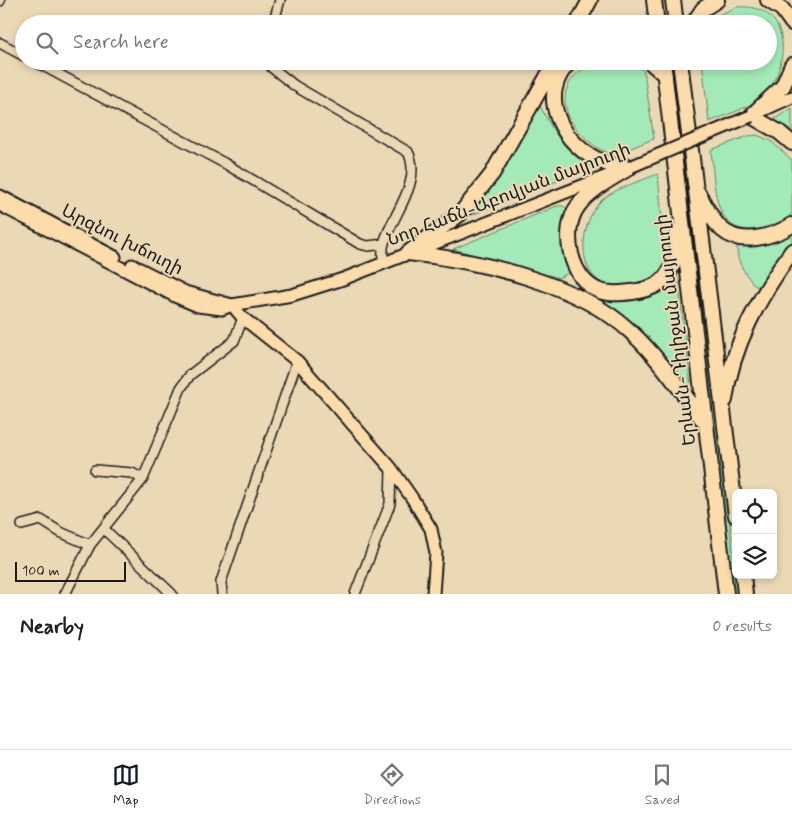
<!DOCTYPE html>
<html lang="en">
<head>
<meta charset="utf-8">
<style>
	body { margin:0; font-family:Mynerve,"Noto Sans Armenian",sans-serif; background:#f2f2f2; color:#202124 }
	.controls { position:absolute; right:15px; bottom:15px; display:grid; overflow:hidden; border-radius:8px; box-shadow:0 2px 8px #0003 }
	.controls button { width:45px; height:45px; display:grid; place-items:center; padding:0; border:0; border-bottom:1px solid #e0e0e0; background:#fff; color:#202124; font:25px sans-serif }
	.scale { position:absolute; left:15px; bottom:12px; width:111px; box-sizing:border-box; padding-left:5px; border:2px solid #1c1c1c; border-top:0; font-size:14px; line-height:18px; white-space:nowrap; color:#1c1c1c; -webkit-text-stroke:4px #ebd9b6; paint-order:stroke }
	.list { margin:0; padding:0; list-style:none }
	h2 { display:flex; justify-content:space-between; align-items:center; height:65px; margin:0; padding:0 20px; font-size:21px }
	h2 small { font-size:16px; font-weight:400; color:#757577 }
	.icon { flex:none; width:28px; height:28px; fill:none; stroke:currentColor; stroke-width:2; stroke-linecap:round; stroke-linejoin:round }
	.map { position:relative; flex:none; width:792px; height:594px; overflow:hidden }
	.search { position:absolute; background:#fff; box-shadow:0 2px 8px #0003; left:15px; right:15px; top:15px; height:55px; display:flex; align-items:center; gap:12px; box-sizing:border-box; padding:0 18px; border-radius:28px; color:#757577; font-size:19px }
	.sheet { height:155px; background:#fff }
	nav { display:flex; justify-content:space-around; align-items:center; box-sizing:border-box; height:70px; border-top:1px solid #e0e0e0; background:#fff; font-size:14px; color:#757577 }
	nav a { display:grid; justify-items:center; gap:2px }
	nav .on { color:#111827 }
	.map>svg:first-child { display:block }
</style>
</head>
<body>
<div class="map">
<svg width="792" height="594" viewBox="0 0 792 594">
	<rect width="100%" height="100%" fill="#ebd9b6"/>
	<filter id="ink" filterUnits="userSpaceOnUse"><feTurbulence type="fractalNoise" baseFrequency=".02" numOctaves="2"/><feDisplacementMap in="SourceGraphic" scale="10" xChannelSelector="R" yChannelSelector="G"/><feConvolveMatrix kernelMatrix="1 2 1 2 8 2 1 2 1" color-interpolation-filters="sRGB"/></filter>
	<g filter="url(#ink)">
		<!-- green -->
		<path fill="#a3eab8" stroke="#60836a" d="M737,7C789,3 792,59 767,93C753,107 728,114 709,122L702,61H768V24H706L716,16Z
			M601,61C617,61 634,58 644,72L654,139C641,143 627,151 614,153C605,154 596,147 590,142C555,114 555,75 601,61Z
			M667,61H673L681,129L675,131Z
			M540,106C554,132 565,154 593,167L472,215Z
			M792,108V134L770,122Z
			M757,135L771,141L792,160V214C781,223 768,229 754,230C711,233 715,181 711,150L748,136Z
			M684,156L719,431L738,594H732L677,158Z
			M658,174L666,266C660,277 651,281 639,284C629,286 618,289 609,286C573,275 580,219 603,199C618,187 641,181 658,174Z
			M557,206H563L567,209L562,232L568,269V273L559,278L453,249Z
			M792,233V247L764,287L755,286C745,273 737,264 737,247L771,242Z
			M675,276L678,279L692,395L602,302L604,300L658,293L666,287L672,277Z"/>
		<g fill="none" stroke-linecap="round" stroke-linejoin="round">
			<!-- minor casing -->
			<g stroke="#1c1c1c" stroke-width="12">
				<path id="minor" d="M0,1V0
					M273,24L280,0
					M0,43L24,56
					M34,61L224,163L360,244L368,246L384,244
					M270,61L271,67L295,86L408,152C423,182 392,215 384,243C382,249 383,257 383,263
					M95,470L132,473L143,479
					M22,525L41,520L60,532L90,545
					M104,529L172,594
					M65,594L90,545L143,479L181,388L190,375L234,341L243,318
					M222,594L221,582L297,361
					M355,594L390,504L391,468"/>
			</g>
			<!-- major casing -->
			<g stroke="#1c1c1c" stroke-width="15">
				<path id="major" d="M757,113L792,97
					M0,196L115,257
					M0,205L177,297L198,306L222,309L232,305L292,295L343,279L610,175
					M132,265L185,292L232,305
					M232,305L243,318L297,361L391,468L412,498L431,529L436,553L433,594"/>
			</g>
			<!-- highway casing -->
			<g stroke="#1c1c1c" stroke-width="18">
				<path id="highway" d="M654,0L657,24
					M673,0L676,24
					M768,0L782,9L792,23
					M577,24L590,0
					M693,24L703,9L717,0
					M571,61C534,94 563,147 603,162C611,166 621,166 630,167
					M649,61L665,75
					M663,61L726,594
					M680,61L736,516
					M792,65L783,86L751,116L779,132L792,143
					M630,167C613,178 590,189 578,206C560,230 570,281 600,291C612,295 626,293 638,291C649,289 661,285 667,275C676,264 676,245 678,231
					M697,191C712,217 720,243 756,238C769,236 781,232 792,225
					M408,253C477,260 579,283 631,332C661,360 681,391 706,424
					M408,253L461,213L492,174L556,61
					M725,400C732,345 760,296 792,251
					M743,575L745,594"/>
			</g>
			<!-- minor -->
			<use href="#minor" stroke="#ebd9b6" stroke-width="9"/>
			<!-- major -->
			<use href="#major" stroke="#fddcac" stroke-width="11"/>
			<!-- highway -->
			<use href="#highway" stroke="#fddcac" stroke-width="14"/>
			<!-- major-bridge casing -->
			<g stroke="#1c1c1c" stroke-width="15" stroke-linecap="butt">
				<path id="major-bridge" d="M630,167L751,116"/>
			</g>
			<!-- major-bridge -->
			<use href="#major-bridge" stroke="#fddcac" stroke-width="11"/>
		</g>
	</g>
	<g text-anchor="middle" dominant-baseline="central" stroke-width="4" stroke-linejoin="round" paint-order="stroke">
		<!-- street labels -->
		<g font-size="18" fill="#1c1c1c" stroke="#ebd9b6">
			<text transform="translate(509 195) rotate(-21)">Նոր Հաճն-Աբովյան մայրուղի</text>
			<text transform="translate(122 240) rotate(27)">Արզնու խճուղի</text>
			<text transform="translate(676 330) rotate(-97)">Երևան-Դիլիջան մայրուղի</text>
		</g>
	</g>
</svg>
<div class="controls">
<button><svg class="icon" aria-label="locate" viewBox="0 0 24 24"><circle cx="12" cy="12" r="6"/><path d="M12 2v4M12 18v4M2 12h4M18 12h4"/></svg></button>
<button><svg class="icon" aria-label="layers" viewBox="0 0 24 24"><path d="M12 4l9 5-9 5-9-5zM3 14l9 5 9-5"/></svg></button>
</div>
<div class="scale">100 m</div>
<div class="search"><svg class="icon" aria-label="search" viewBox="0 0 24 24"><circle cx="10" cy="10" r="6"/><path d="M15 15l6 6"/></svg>Search here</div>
</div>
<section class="sheet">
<h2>Nearby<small>0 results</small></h2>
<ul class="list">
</ul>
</section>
<nav>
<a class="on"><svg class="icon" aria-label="map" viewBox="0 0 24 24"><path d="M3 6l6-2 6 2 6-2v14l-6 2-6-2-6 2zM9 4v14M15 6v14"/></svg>Map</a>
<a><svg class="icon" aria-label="directions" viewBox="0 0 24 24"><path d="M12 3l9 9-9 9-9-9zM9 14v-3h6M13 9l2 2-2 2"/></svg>Directions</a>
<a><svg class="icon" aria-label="saved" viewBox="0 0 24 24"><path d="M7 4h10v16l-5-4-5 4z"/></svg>Saved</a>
</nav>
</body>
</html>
